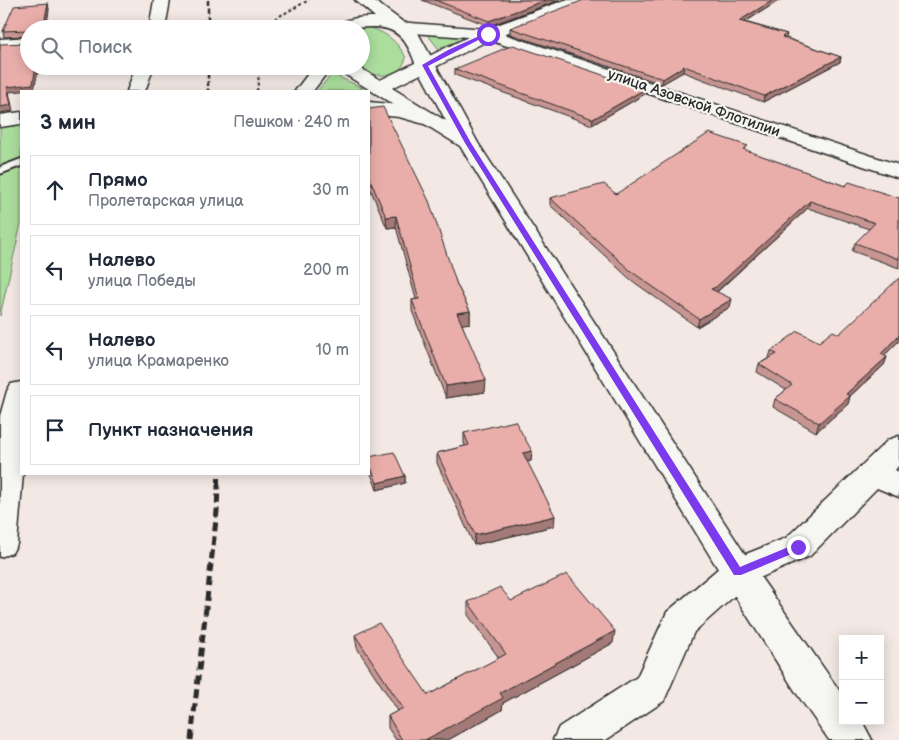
<!DOCTYPE html>
<html lang="ru">
<head>
<meta charset="utf-8">
<style>
	body { margin:0; font-family:"Balsamiq Sans",sans-serif; background:#f2f2f3; color:#1f2937 }
	.controls { position:absolute; right:15px; bottom:15px; display:grid; overflow:hidden; border-radius:0px; box-shadow:0 2px 12px #0003 }
	.controls button { width:45px; height:45px; display:grid; place-items:center; padding:0; border:0; border-bottom:1px solid #e0e1e3; background:#fff; color:#1f2937; font:25px sans-serif }
	.stop { position:absolute; width:15px; height:15px; margin:-11px; border:4px solid #7c3aed; border-radius:50%; background:#fff }
	.stop.end { background:#7c3aed; border-color:#fff; box-shadow:0 1px 5px #0008 }
	.list { margin:0; padding:0; list-style:none }
	h2 { display:flex; justify-content:space-between; align-items:center; height:65px; margin:0; padding:0 20px; font-size:21px }
	h2 small { font-size:16px; font-weight:400; color:#747a83 }
	.list li { display:grid; grid-template-columns:32px 1fr auto; gap:15px; align-items:center; box-sizing:border-box; height:70px; margin:0 10px 10px; padding:0 10px; border:1px solid #e0e1e3; border-radius:0px }
	.list b { display:block; font-size:19px; white-space:nowrap }
	.list p { margin:0; font-size:16px; white-space:nowrap; color:#747a83 }
	.list em { font-size:16px; font-style:normal; color:#747a83 }
	.icon { flex:none; width:28px; height:28px; fill:none; stroke:currentColor; stroke-width:2; stroke-linecap:round; stroke-linejoin:round }
	.map { position:relative; flex:none; width:899px; height:740px; overflow:hidden }
	.search { position:absolute; background:#fff; box-shadow:0 2px 12px #0003; left:20px; top:20px; width:350px; height:55px; display:flex; align-items:center; gap:12px; box-sizing:border-box; padding:0 18px; border-radius:28px; color:#747a83; font-size:19px }
	.panel { position:absolute; background:#fff; box-shadow:0 2px 12px #0003; left:20px; top:90px; width:350px; height:385px; border-radius:0px }
	.map>svg:first-child { display:block }
</style>
</head>
<body>
<div class="map">
<svg width="899" height="740" viewBox="0 0 899 740">
	<rect width="100%" height="100%" fill="#f3e8e4"/>
	<filter id="ink" filterUnits="userSpaceOnUse"><feTurbulence type="fractalNoise" baseFrequency=".02" numOctaves="2"/><feDisplacementMap in="SourceGraphic" scale="10" xChannelSelector="R" yChannelSelector="G"/><feConvolveMatrix kernelMatrix="1 2 1 2 8 2 1 2 1" color-interpolation-filters="sRGB"/></filter>
	<g filter="url(#ink)">
		<!-- green -->
		<path fill="#abdd9d" stroke="#6b8464" d="M351,27C376,25 395,36 406,58C399,84 367,75 350,66H361V29H349Z
			M427,34L474,36L438,48Z
			M332,74L363,88L355,91H317Z
			M21,122V224L0,316V125Z"/>
		<g fill="none" stroke-linecap="round" stroke-linejoin="round">
			<!-- lane casing -->
			<g stroke="#2b2b2b" stroke-width="4">
				<path id="lane" d="M21,159V166L0,174V167Z"/>
			</g>
			<!-- street casing -->
			<g stroke="#2b2b2b" stroke-width="3">
				<path id="street" d="M154,0H170L165,29H149Z
					M565,0H587L584,3L504,34L899,165V178L489,40L431,69L425,70L419,69L416,65L419,61L468,37L398,32L392,30L390,27L392,24L398,22L486,29Z
					M29,37V47L0,49V39Z
					M136,66H154L145,91H127Z
					M314,66H332L313,91H295Z
					M369,102L400,105L435,115L438,119L435,123L428,125L399,117L369,114Z
					M21,112V124L0,127V115Z
					M21,382L23,474L17,544L12,553L0,557V416L7,391L11,384Z
					M899,436V465L895,470L899,472V497L877,488L810,556L750,582L694,632L664,701L606,740H553L559,727L637,677L667,612L726,562L786,538L888,440Z"/>
			</g>
			<!-- secondary casing -->
			<g stroke="#2b2b2b" stroke-width="3">
				<path id="secondary" d="M355,0H373L418,33L478,143L750,562L843,696V721H862L872,740H829L797,694L726,582L460,146L338,70L335,66H357L380,80L415,63C399,15 373,29 333,29C340,18 363,17 375,17ZM421,74L446,121L392,88Z"/>
			</g>
			<!-- path -->
			<path stroke="#2b2b2b" stroke-width="2" stroke-dasharray="3 2.5" stroke-linecap="butt" d="M248,29L265,24
				M264,29L265,24L309,0
				M257,91L260,66"/>
			<!-- lane -->
			<use href="#lane" fill="#f6f6f2" fill-rule="evenodd"/>
			<!-- street -->
			<use href="#street" fill="#f6f6f2" fill-rule="evenodd"/>
			<!-- secondary -->
			<use href="#secondary" fill="#f6f6f2" fill-rule="evenodd"/>
			<!-- rail-far2 -->
			<path stroke="#2b2b2b" stroke-width="2.5" stroke-dasharray="5 2.5" stroke-linecap="butt" d="M208,0V29
				M208,66V91"/>
			<!-- rail-far1 -->
			<path stroke="#2b2b2b" stroke-width="4" stroke-dasharray="8 4" stroke-linecap="butt" d="M218,486V474"/>
			<!-- rail -->
			<path stroke="#2b2b2b" stroke-width="5" stroke-dasharray="9 5" stroke-linecap="butt" d="M191,740L217,511L218,485"/>
		</g>
		<!-- wall -->
		<path fill="#c89692" stroke="#2b2b2b" d="M422,0H560L489,26Z
			M780,0L745,22L787,34L786,38L841,57L840,62L763,102L683,72L662,84L510,34V28Z
			M49,9L46,29H29V36L4,37L3,31Z
			M455,69L645,89V94L592,125L455,75Z
			M369,109L470,311V323L462,324L485,392L446,398L412,311V300L416,299L396,227L387,228L369,186Z
			M747,151L845,186L899,198V268L852,251L855,243L869,229L808,208L717,292L730,307L697,327L631,280L550,205V198L616,194Z
			M839,334L887,357L884,365L850,396L848,404L816,432L773,407L775,399L786,390L757,372L759,364L769,358L771,351L819,342Z
			M464,433L532,451L531,461L527,462L554,526L474,545L437,463V453L465,446L464,443Z
			M369,457L405,476V483L377,490L369,468Z
			M511,601L613,643L503,703L502,710L448,740H396L388,728V716L398,711L357,648L355,635L428,695L499,658L468,615V602Z"/>
		<!-- shaded-wall -->
		<path fill="#a37a77" stroke="#2b2b2b" d="M546,0H560L489,26V21Z
			M773,0H780L738,26L739,21Z
			M48,3L49,9L46,29H43Z
			M841,57L840,62L763,102L764,96Z
			M36,66H39L34,90L9,92L13,111L0,113V107L7,87Z
			M684,66L683,72L662,84L663,79Z
			M645,89V94L592,125L593,119Z
			M810,201L808,208L714,294L711,289Z
			M396,216V227L387,228L386,217Z
			M732,299L730,307L697,327L699,319Z
			M470,311V323L457,325V313Z
			M899,335V341L878,362L881,354Z
			M887,357L884,365L850,396L848,404L816,432L819,423L846,394Z
			M486,380L485,392L446,398V386Z
			M532,451L531,461L522,463L523,453Z
			M405,476V483L377,490V483Z
			M555,516L554,526L474,545L475,535Z
			M615,631L613,643L503,703L502,710L448,740H425L500,693Z"/>
		<!-- building -->
		<path fill="#e9aeaa" stroke="#2b2b2b" d="M435,0H546L489,21Z
			M584,0H773L739,21L787,34L782,37L841,57L764,96L684,66L663,79L510,28Z
			M48,3L43,29H29V30L3,31L14,6Z
			M29,43V66H36L33,84L7,87L11,105L0,107V44Z
			M513,45L645,89L593,119L455,69Z
			M383,107L429,201L457,285L470,311L457,313L486,380L446,386L412,300L419,299L396,216L386,217L369,177V109Z
			M709,133L748,146L743,149L845,186L849,182L899,198V259L855,243L875,223L810,201L716,287L711,289L732,299L699,319L632,272L550,198L604,184L616,194Z
			M899,278V335L881,354L887,357L846,394L850,396L819,423L775,399L792,385L759,364L777,354L771,351L798,331L819,342L833,331L839,334Z
			M515,421L532,451L523,453L555,516L475,535L437,453L469,445L464,433Z
			M394,452L405,476L377,483L369,462V457Z
			M567,574L615,631L500,693L503,698L425,740H402L388,716L403,708L355,635L379,623L428,695L506,654L468,602L500,587L511,601Z"/>
	</g>
	<!-- route -->
	<path fill="#7c3aed" d="M486,33L490,34L428,66L471,143L740,567L798,543L803,547L801,550L741,575H734L465,143L422,65L448,50Z"/>
	<g text-anchor="middle" dominant-baseline="central" stroke-width="4.5" stroke-linejoin="round" paint-order="stroke">
		<!-- far-street labels -->
		<g font-size="15" fill="#2b2b2b" stroke="#f6f6f2">
			<text transform="translate(694 103) rotate(19)">улица Азовской Флотилии</text>
		</g>
	</g>
</svg>
<div class="controls">
<button>+</button>
<button>−</button>
</div>
<div class="stop" style="left:488px;top:34px"></div>
<div class="stop end" style="left:798px;top:547px"></div>
<div class="search"><svg class="icon" aria-label="search" viewBox="0 0 24 24"><circle cx="10" cy="10" r="6"/><path d="M15 15l6 6"/></svg>Поиск</div>
<section class="panel">
<h2>3 мин<small>Пешком · 240 m</small></h2>
<ul class="list">
<li><svg class="icon" aria-label="ahead" viewBox="0 0 24 24"><path d="M12 20V5M6 11l6-6 6 6"/></svg><div><b>Прямо</b><p>Пролетарская улица</p></div><em>30 m</em></li>
<li><svg class="icon" aria-label="left" viewBox="0 0 24 24"><path d="M17 20v-9H6M10 6l-5 5 5 5"/></svg><div><b>Налево</b><p>улица Победы</p></div><em>200 m</em></li>
<li><svg class="icon" aria-label="left" viewBox="0 0 24 24"><path d="M17 20v-9H6M10 6l-5 5 5 5"/></svg><div><b>Налево</b><p>улица Крамаренко</p></div><em>10 m</em></li>
<li><svg class="icon" aria-label="arrive" viewBox="0 0 24 24"><path d="M6 21V4h12l-3 4 3 4H6"/></svg><div><b>Пункт назначения</b></div></li>
</ul>
</section>
</div>
</body>
</html>
